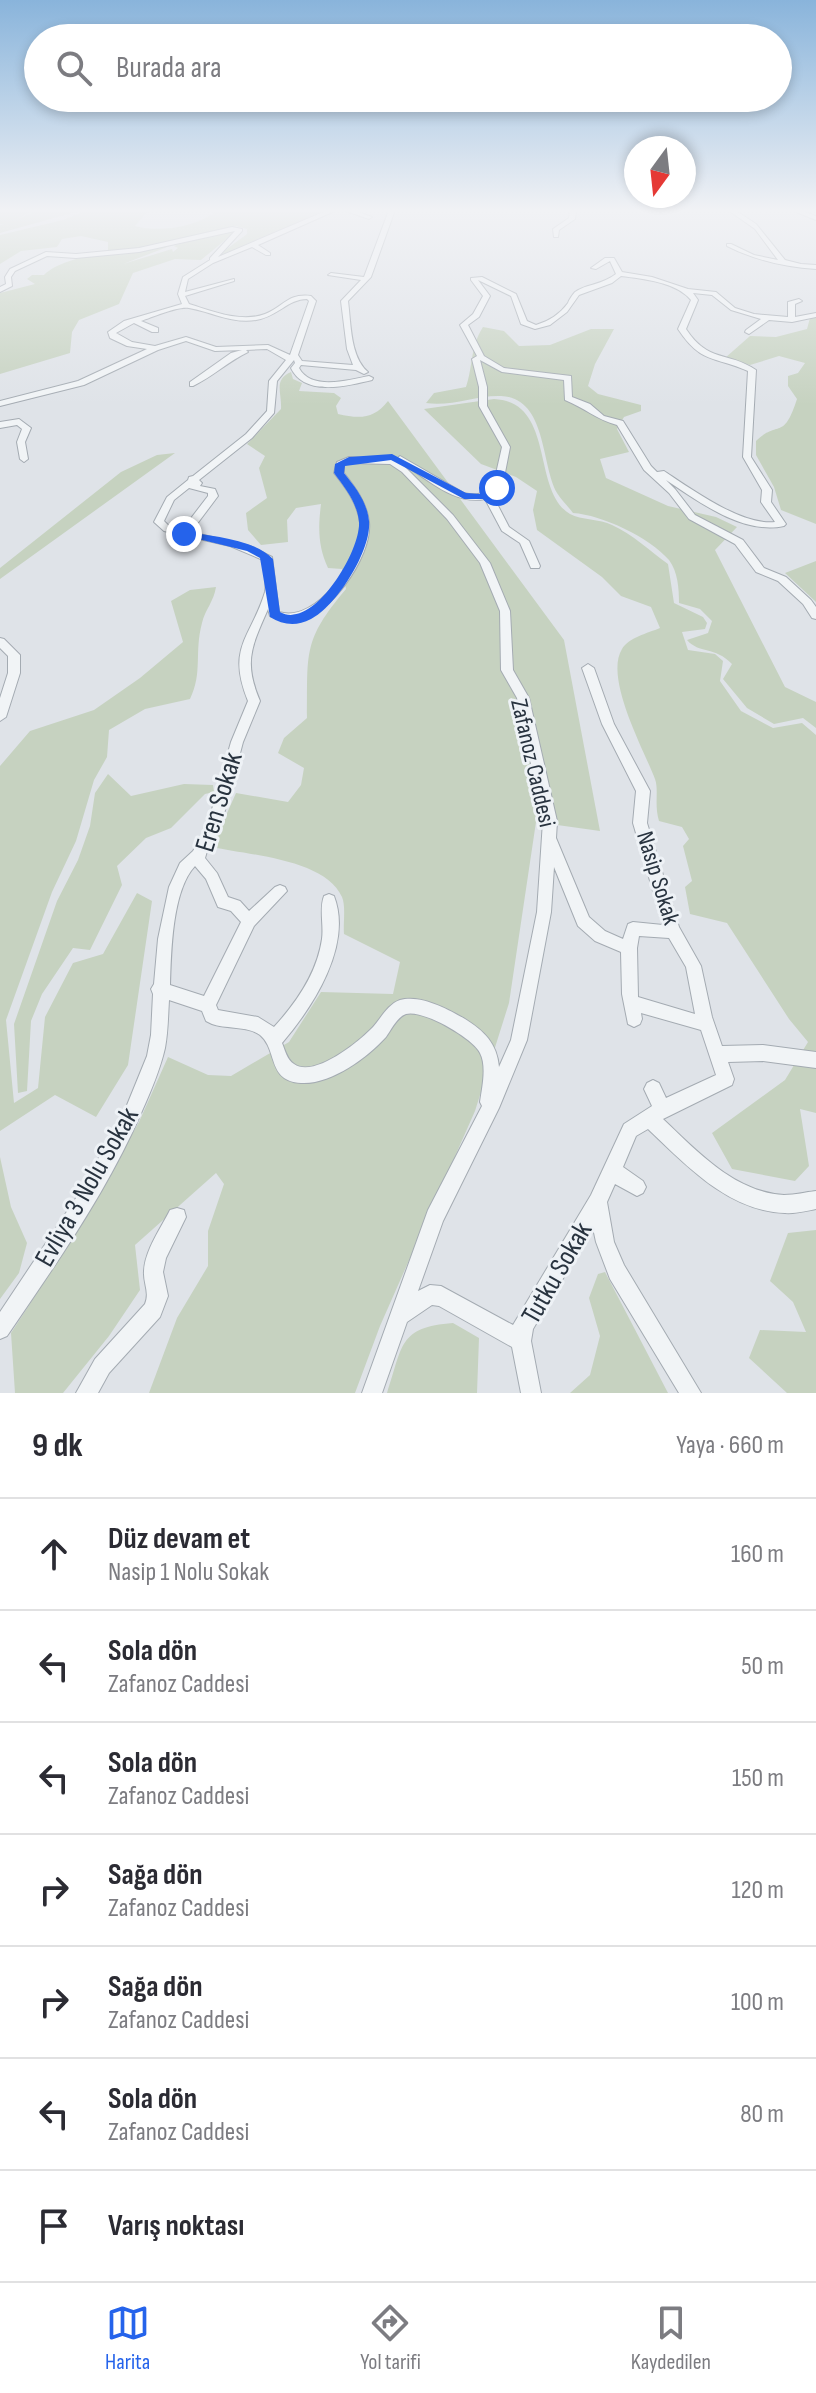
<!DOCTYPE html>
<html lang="tr">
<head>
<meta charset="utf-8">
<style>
	body { margin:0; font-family:"Sofia Sans Condensed",sans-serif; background:#f7f7f7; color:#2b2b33 }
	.compass { position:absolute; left:624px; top:136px; width:72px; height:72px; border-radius:50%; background:#fff; box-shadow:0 4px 12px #0003; rotate:195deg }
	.stop { position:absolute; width:24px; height:24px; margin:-18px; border:6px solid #2563eb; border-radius:50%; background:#fff }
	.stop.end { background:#2563eb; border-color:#fff; box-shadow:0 2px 8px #0008 }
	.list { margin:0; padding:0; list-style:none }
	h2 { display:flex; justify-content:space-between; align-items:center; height:104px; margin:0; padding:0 32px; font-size:34px }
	h2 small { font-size:26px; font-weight:400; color:#7c7c81 }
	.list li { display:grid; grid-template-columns:52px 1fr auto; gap:24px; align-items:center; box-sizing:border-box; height:112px; padding:0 32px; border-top:2px solid #e1e1e2 }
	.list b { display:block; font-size:30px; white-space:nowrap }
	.list p { margin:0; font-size:26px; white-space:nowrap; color:#7c7c81 }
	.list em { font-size:26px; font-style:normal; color:#7c7c81 }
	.icon { flex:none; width:44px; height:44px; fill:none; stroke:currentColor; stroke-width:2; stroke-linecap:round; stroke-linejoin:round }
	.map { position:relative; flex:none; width:816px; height:1393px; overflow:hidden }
	.search { position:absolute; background:#fff; box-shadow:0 4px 12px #0003; left:24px; right:24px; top:24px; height:88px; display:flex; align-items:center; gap:20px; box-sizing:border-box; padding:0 28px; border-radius:44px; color:#7c7c81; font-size:30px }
	.sheet { height:888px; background:#fff }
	nav { display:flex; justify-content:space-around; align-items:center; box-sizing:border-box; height:112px; border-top:2px solid #e1e1e2; background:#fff; font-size:22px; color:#7c7c81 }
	nav a { display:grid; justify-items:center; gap:4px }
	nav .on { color:#2563eb }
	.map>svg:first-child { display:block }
</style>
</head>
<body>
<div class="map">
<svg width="816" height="1393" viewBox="0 0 816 1393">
	<rect width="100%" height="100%" fill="#dfe3e8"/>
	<!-- green -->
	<path fill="#c6d2c0" d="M0,210H35L15,220L39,210H83L0,233V225L4,224H0Z
		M88,210H149L135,226C160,233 197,227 218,210H326L216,257L247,234V229L236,226L139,248L108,251V242L81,236L62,239L57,247L21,251L0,264V235L63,220Z
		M232,231L235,232L201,260L175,259L133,273L119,304L79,320L72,332L70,353L0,374V293L35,284L27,279L32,275H44C68,251 136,252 170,246L123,264L172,249L173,252L178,248L174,246L179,244Z
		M816,317V524L781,510L774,487L756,455V441C779,419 783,442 797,399L788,386V376L798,373L805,363L779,356L750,365L725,358L750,336L776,337L807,329L810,318Z
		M483,327L504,331L519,346L550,345L591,329H614L595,364L588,386L598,394L641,405V411L624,417L617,429L629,452L600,459L606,478L668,506L716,517L737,527L715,550L785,687L816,702V728L803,718L774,724L747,708L723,679L732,664C715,646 699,654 687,640L708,633L712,621L700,609L679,603C679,589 678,572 669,560C649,537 602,515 573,513C568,506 561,500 557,493C541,465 547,398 501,396C476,395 451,407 426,403L434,393L466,387C473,367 470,347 483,327Z
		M291,372L293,379L302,383L299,391L334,393L341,398L336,406L338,414C360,419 374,419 388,401L564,640L600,831L536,822L509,1003L475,1111L380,1326L355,1393H149L177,1318L208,1266V1231L224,1184L216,1173L135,1245L140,1290L109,1336L63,1393H15L11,1333L74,1236L139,1122L168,1057L208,1075L231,1076L289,1042L321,992L393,994L400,962L344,934C343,924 346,906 342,897C325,859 248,855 212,847L236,793L288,802L301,785L304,768L278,753L284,738L307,718C308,653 302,641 346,589L342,569L328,568C318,546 318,528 321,504L296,508L287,520L288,542L261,545L248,530L246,513L267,498L259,468L265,456L247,444L281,409C282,392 273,380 291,372Z
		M494,399C556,402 531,491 570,514C581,520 600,519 612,525C632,534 650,551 668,564L674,603L703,617L707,623L705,629L682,632L688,650L715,654L723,661L720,681L741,711L773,728L802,723L816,735V1113L800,1109L809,1166L795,1181L732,1169L712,1133L785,1080L808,1042L789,1019L727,923L690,914L685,887L692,881L683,846L689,839L682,827L659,821C654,805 659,790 655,779C644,750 604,678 622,649C628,638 648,633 660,628L651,607L621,596L602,577L537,530L533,510L537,491L516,477L481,464L424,409Z
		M175,453L0,579V568L121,472L157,455Z
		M816,561V602L785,573Z
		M216,587C214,601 205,610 202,623C194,653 203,672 190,699L145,709L109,730L107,757L94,780L76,841L52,892L6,1020L14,1103L38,1088L45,1017L73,963L103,954L137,893L152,901L128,1065L96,1117L55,1095L0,1131V766L30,731L94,710L140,678L183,642L171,601L190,590Z
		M108,774L131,796L184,784L213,785L214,792L205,794L171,828L146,838L117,866L122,885L90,950L73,948L42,994L31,1021L27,1091L18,1093L14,1024L57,901L78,860L90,826L95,793Z
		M0,1157L11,1207L27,1243L19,1273L0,1299Z
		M816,1230V1393H787L749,1358L760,1330L806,1332L793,1302L770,1281L788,1233Z
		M605,1272L668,1393H570L590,1375L600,1336L589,1298L598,1274Z
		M453,1323L479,1338L477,1393H387C403,1346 398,1327 453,1323Z"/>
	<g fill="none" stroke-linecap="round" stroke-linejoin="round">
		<!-- minor casing -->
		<g stroke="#a4abb2" stroke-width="2">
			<path id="minor" d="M328,210H337L258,245L270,253V255H266L252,247L213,263L188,279L185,292L234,279V281L185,296L189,304C212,311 241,323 265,314C284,307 287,293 311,296L316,301L298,355L302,361L353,365L347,349L341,301L361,280L328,275L331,273L364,277L389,210H395L371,277L348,301C351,323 350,357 368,372L364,374L356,370L301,365L299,368C311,391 349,380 369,376L373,378L372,380C347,386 305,397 291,368L295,363L294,360L277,381L274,413L252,438L199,480L202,483L200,486L215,489L218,496L191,532L250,546L272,557L279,612C317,624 362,558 360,523C358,504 346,488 334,473L337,462L349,457L396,460L400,456L464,493C476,496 483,494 493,487L502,447L479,406V387L472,359L477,356L460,325L473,314L483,296L471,280V278L482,277L516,294L527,321L536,325C549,321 560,314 568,303C569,300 573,294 575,292C586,284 602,285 616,274L610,261L596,269L591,268L605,258H614L622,272L652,277L688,289L716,292L735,308L754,314L788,317V302L799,299L802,301L795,304V317L816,313V317L792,322L769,320L749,334L745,332L746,330L761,319L731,310L712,295L693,293L698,300L686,329C708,363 728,351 756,370L751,457L772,490L771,502L786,524L784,526C743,535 699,502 666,480L675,489L695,515L743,540L764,568L786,577L811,600L816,607V619L812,618L803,604L778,581L756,572L735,544L689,519L669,493L644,470L617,425C595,419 585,408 565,400L564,380L502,372L480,360L487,387V406L510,447L502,488L493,496L509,527L529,541L540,566L539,568H531L520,543L502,531L485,499C453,505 429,479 402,464L453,515L490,563L510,611L513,670L529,698L557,821L556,838L589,917L605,931L623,939L628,924L633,922L663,925L633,823L636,791L602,724L582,668L588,664L594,668L614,724L650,791L647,823L679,927L701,966L712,1017L722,1046L763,1045L816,1052V1068L763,1061L728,1062L734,1079L732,1085L663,1119C697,1151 734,1192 784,1195C795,1195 806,1192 816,1191V1209C806,1211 795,1214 785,1213C728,1211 686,1165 648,1129L636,1136L623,1167L643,1181L646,1187L643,1193L637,1196L615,1184L607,1202L614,1242L624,1265L701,1393H679L610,1279L596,1242L593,1228L533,1329L531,1341L541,1393H521L512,1347L439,1306L432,1305L407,1322L382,1393H362L428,1210L482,1106L480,1102C482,1088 487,1066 480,1053C473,1038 422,1009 406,1014C397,1017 391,1030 386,1037C367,1058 330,1085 301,1083C267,1081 278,1050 260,1035C248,1026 226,1029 212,1024L206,1021L202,1011L169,1000C168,1016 168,1032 165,1048C160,1070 151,1091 142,1111C107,1192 56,1264 7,1336L0,1339V1312L80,1192L125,1110L147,1056L151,1035L153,994L151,989L154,984L158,939L169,887L180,863L193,851L207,827L231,742L248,701C226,647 251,638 265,592C267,583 264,570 263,560L230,546L164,531L154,522L167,497L188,480L189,477L193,476L246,434L267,411L269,381L286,360L267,349L246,350L248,352C229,361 212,377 193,386H190V382L231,353L242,350L215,351L186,341L158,350L84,385L0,406V401L78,381L147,349L127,346L110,338L108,332L124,321L182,304L178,294L183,277L210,260V258L235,231L139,252L76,258L47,256L15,271L11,277L12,286L0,292V287L6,284L5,277L10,269L46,252L76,254L139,248L232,227L242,229V231L218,257ZM621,276C644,279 676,282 691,300L678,329C701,364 714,356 748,371L743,457L762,490L761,502L775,522C742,526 691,489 664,471L657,472L651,466L623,421L604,416L590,404L572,397L571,376L504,368L484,356L468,325L479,317L490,296L478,280L511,296L521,324L535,329L550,325L567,312L579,295L612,283ZM307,299L309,301L290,355L268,345L216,347L186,337L155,346L132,342L116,333L134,323L152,332H158V328L141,321C153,317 178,306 189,308C212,312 232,324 256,320C277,317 288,299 307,299ZM350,463L390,464L402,472L447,519L480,563L500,611L501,670L517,698L543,821L537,912L511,1040L499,1067C497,1043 484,1031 465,1019C448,1009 420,994 400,1000C386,1005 380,1021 370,1030C356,1044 313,1078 294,1064C287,1060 285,1050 282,1043C313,1007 353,945 334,896L329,894L324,896C319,909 324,925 322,939C317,973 297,1002 274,1027L258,1017L218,1010L216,1005L254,926L287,891L285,887L280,885L275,887L249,911L240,901L228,897L217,873L205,858L208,848L220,829L243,742L260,701C243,661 252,646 268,609L270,616C276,618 283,622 288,622C326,624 373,557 369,522C367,503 355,487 344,473V465ZM189,488L208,493V496L182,530L170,527L164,521L174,500ZM195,866L206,879L218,907L231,911L241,922L204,996L170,985C171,953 172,890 195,866ZM554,867L578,926L595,941L621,952L622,994L628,1024L634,1027L640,1024L642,1019L641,1013L701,1030L716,1075L666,1098L659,1083L653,1080L647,1083L644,1089L652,1106L624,1124L591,1195L513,1325L441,1286L430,1285L418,1291L443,1221L499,1108L527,1040L551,912ZM639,936L669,938L686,967L695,1014L638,997L637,948Z
				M343,210H353L372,217L369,219Z
				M570,210H576L575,219L559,230L558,237H554L553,229L569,218Z
				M728,210H735L756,224L785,260L801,264L816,265V269C784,267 755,260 727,246V244H731L754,255L778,260L755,229Z
				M791,210H800L816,216V220Z
				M19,419L31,428L25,442L28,459L24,462L20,459L17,442L22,429L17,425L0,428V422Z
				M0,638L4,639L20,655V673L6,717L0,721V698L8,673V656L0,648Z
				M177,1208L184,1210L186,1217L166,1258L163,1272L168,1296L160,1317L109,1373L98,1393H76L95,1359L145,1304C150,1292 143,1283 144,1271C145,1250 161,1228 170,1210Z"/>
		</g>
		<!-- minor -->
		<use href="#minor" fill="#f1f4f6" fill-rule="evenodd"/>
	</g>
	<!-- sky -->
	<linearGradient id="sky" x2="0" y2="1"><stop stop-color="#89b4db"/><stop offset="0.52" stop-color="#f1f2f5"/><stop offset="1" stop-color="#f1f2f5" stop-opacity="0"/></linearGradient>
	<rect width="816" height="405" fill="url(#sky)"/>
	<!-- route -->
	<path fill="#2563eb" d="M392,454L466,493L480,494L497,485L502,488L485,499H464L391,460L345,466L344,473C356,488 367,502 369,521C372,550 336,607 311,619C296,627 283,625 270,617L260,558L247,551L178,534L184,531C211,537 253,538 273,559L280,612C313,631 361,551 359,522C357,502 345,488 334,473L335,464L349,457Z"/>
	<g text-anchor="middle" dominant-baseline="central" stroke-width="6" stroke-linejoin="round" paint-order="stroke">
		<!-- street labels -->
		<g font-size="24" fill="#28333f" stroke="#eef2f6">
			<text transform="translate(533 763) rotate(77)">Zafanoz Caddesi</text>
			<text transform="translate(658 878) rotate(73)">Nasip Sokak</text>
		</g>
		<!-- near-street labels -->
		<g font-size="28" fill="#28333f" stroke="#eef2f6">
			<text transform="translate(219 802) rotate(-73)">Eren Sokak</text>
			<text transform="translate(87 1187) rotate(-60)">Evliya 3 Nolu Sokak</text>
			<text transform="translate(557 1273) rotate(-60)">Tutku Sokak</text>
		</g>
	</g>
</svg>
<svg class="compass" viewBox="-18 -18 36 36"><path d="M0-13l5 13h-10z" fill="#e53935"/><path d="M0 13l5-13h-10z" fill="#7c7c81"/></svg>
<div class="stop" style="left:497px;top:488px"></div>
<div class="stop end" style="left:184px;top:534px"></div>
<div class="search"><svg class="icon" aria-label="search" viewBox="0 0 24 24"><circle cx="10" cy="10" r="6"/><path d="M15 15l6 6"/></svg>Burada ara</div>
</div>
<section class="sheet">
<h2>9 dk<small>Yaya · 660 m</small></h2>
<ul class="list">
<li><svg class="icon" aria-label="ahead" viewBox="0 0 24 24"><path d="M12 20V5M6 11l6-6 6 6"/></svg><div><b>Düz devam et</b><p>Nasip 1 Nolu Sokak</p></div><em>160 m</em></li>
<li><svg class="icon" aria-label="left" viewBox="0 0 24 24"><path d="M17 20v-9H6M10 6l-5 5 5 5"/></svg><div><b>Sola dön</b><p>Zafanoz Caddesi</p></div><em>50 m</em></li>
<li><svg class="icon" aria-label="left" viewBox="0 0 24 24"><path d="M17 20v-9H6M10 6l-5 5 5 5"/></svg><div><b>Sola dön</b><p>Zafanoz Caddesi</p></div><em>150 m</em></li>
<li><svg class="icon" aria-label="right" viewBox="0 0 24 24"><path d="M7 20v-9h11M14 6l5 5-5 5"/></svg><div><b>Sağa dön</b><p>Zafanoz Caddesi</p></div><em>120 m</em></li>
<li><svg class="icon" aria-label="right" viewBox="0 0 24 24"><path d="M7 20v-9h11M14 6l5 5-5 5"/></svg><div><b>Sağa dön</b><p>Zafanoz Caddesi</p></div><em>100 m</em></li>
<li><svg class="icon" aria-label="left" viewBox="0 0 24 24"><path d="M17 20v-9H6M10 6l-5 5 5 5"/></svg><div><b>Sola dön</b><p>Zafanoz Caddesi</p></div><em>80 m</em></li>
<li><svg class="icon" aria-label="arrive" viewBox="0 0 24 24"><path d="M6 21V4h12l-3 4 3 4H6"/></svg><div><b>Varış noktası</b></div></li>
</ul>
</section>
<nav>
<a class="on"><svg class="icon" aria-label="map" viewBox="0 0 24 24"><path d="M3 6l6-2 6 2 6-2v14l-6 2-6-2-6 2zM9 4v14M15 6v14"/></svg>Harita</a>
<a><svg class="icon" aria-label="directions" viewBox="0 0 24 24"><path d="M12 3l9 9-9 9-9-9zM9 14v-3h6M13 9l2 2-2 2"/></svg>Yol tarifi</a>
<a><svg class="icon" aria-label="saved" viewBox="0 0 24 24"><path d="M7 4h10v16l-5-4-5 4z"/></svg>Kaydedilen</a>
</nav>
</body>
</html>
